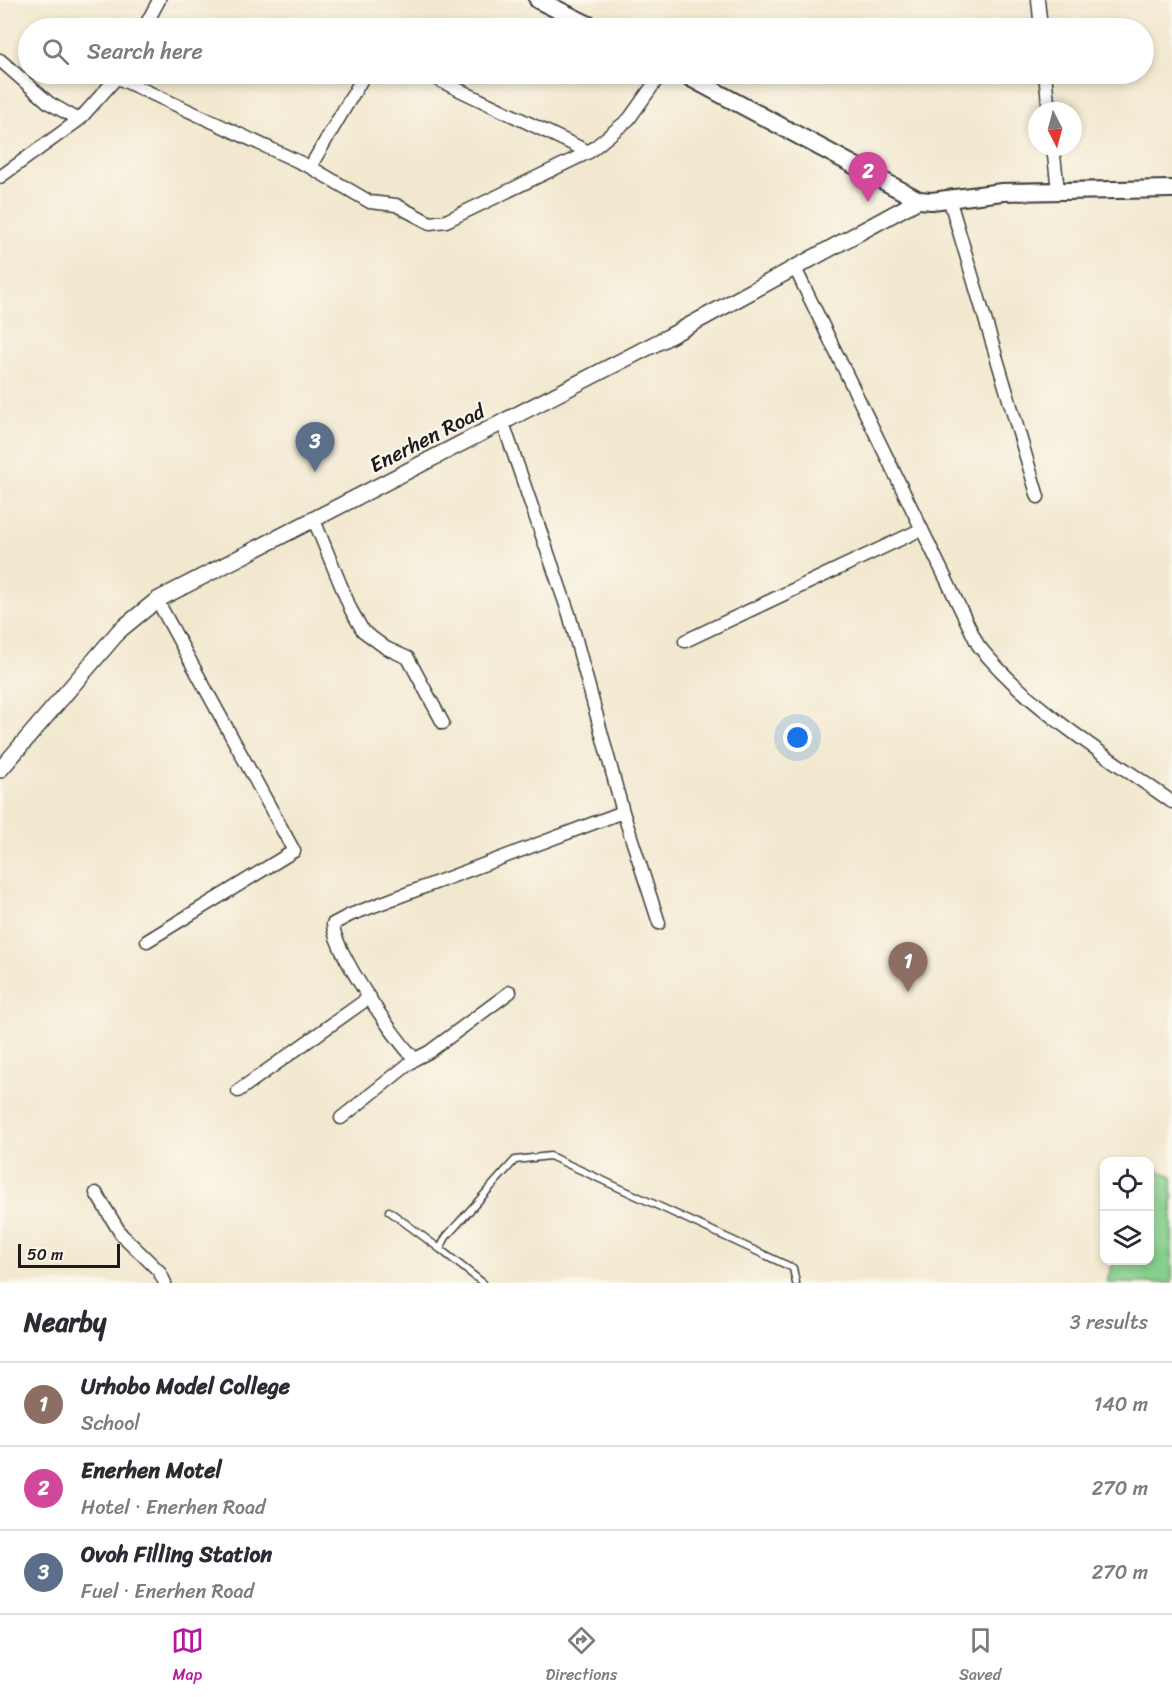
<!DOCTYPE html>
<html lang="en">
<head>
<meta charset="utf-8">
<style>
	body { margin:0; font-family:Sriracha,sans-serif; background:#f2f2f3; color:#2b2b33 }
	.controls { position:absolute; right:18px; bottom:18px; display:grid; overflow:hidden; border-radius:12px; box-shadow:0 3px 9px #0003 }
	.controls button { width:54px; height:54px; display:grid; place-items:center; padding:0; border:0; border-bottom:2px solid #e1e1e2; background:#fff; color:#2b2b33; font:30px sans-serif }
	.compass { position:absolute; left:1028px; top:102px; width:54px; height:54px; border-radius:50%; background:#fff; box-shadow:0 3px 9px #0003; rotate:174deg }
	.scale { position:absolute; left:18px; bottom:15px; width:102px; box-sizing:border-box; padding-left:6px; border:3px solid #1c1c1c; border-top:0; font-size:16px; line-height:21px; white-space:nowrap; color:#1c1c1c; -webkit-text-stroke:4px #fbf7ec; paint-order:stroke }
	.you { position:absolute; left:798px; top:738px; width:21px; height:21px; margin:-15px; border:4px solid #fff; border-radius:50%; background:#1a73e8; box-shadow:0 0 0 9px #1a73e833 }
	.badge { display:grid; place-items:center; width:39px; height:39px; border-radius:50%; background:#b5179e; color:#fff; font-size:20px; font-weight:700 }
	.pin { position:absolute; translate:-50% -50px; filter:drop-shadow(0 2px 3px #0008) }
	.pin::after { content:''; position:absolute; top:32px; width:21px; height:18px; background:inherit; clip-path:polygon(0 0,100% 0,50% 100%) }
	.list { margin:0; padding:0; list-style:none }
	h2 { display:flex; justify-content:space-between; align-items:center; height:78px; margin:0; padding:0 24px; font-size:26px }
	h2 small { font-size:20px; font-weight:400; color:#7c7c81 }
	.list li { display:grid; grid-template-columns:39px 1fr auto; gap:18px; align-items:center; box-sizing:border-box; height:84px; padding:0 24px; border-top:2px solid #e1e1e2 }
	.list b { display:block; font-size:22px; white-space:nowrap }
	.list p { margin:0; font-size:20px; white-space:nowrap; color:#7c7c81 }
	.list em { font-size:20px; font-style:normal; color:#7c7c81 }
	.icon { flex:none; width:33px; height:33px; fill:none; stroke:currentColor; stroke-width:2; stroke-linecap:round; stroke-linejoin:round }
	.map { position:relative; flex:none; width:1172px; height:1283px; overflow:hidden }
	.search { position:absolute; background:#fff; box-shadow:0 3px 9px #0003; left:18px; right:18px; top:18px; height:66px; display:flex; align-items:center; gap:15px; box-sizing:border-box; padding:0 21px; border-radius:33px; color:#7c7c81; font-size:22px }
	.sheet { height:330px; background:#fff }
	nav { display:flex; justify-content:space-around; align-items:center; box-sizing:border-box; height:84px; border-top:2px solid #e1e1e2; background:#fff; font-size:16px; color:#7c7c81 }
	nav a { display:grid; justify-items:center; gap:3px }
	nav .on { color:#b5179e }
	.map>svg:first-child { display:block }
</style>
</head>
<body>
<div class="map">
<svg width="1172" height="1283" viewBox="0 0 1172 1283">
	<rect width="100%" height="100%" fill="#fbf7ec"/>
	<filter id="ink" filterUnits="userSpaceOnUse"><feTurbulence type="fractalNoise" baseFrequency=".0167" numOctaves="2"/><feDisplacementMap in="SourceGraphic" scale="12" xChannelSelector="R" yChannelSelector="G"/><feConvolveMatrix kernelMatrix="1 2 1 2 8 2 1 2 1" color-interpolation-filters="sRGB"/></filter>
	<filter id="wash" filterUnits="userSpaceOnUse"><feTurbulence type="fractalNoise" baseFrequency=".008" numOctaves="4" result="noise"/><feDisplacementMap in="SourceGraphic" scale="24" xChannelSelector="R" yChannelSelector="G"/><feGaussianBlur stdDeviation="1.35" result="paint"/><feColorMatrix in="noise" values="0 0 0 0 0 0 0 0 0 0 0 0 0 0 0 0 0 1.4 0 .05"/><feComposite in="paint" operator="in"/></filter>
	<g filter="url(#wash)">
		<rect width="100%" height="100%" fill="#f2e8cf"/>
		<!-- park -->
		<path fill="#85cf8c" stroke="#507654" stroke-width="1.5" d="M1150,1168L1172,1176V1283H1106L1114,1261L1150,1260Z"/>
	</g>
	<g filter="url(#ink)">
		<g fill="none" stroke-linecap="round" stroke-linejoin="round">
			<!-- service casing -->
			<g stroke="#3c3b37" stroke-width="9">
				<path id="service" d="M389,1211L440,1249L446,1237L515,1160L550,1156L793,1268L796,1283
					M440,1249L483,1283"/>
			</g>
			<!-- minor casing -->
			<g stroke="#3c3b37" stroke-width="15">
				<path id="minor" d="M1038,0L1041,28
					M330,27L333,28
					M144,28L159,0
					M0,60L49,103L79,120
					M426,74L589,152
					M1045,74L1049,111
					M118,78L310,167L370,202L396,205L430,223L446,221L589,152L629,119L661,74
					M1053,147L1058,190
					M310,167L365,74
					M0,177L79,120L120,74
					M949,198L1038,497
					M794,266L978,645C1030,710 1105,754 1172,802
					M503,423L569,614L623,812L659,923
					M314,520L351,610L363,631L386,648L408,658L443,723
					M685,641L922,529
					M147,941L294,851L157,600
					M510,992L429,1052L415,1059C395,1040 333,949 333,924L350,915L623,812
					M238,1091L370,997
					M341,1118L415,1059
					M96,1193L121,1234L159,1271L165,1283"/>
			</g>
			<!-- tertiary casing -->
			<g stroke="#3c3b37" stroke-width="18">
				<path id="tertiary" d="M0,770L120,630L157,600L668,337L919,200"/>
			</g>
			<!-- secondary casing -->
			<g stroke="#3c3b37" stroke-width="20">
				<path id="secondary" d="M538,0L595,28
					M683,74L919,200L932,201L1002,192L1172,189"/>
			</g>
			<!-- service -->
			<use href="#service" stroke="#fff" stroke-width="6"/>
			<!-- minor -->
			<use href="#minor" stroke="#fff" stroke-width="12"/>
			<!-- tertiary -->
			<use href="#tertiary" stroke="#fff" stroke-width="15"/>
			<!-- secondary -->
			<use href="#secondary" stroke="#fff" stroke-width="16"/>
		</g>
	</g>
	<g text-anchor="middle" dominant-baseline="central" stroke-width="4.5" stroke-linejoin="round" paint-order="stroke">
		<!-- street labels -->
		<g font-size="21" fill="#1c1c1c" stroke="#fbf7ec">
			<text transform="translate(427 438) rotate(-27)">Enerhen Road</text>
		</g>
	</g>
</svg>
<div class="controls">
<button><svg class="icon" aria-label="locate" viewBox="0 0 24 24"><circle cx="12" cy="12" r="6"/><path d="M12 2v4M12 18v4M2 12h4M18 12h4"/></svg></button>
<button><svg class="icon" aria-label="layers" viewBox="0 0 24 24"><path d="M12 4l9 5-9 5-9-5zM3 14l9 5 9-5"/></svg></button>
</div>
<svg class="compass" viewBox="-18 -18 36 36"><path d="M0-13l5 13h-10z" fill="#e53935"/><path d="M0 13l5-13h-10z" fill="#7c7c81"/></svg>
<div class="scale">50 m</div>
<div class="you"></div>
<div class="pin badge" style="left:908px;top:992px;background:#8d6e63">1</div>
<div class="pin badge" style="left:868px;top:202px;background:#d1479c">2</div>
<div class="pin badge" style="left:315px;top:472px;background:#5c6f8a">3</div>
<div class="search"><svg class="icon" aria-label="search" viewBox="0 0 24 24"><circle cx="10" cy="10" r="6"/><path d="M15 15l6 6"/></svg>Search here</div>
</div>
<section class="sheet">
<h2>Nearby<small>3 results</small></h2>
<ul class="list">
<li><span class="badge" style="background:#8d6e63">1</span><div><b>Urhobo Model College</b><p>School</p></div><em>140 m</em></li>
<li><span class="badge" style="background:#d1479c">2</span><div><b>Enerhen Motel</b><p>Hotel · Enerhen Road</p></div><em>270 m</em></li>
<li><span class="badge" style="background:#5c6f8a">3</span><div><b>Ovoh Filling Station</b><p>Fuel · Enerhen Road</p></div><em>270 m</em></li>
</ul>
</section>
<nav>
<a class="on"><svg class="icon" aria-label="map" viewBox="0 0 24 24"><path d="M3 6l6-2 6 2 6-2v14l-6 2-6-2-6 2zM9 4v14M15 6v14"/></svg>Map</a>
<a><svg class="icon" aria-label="directions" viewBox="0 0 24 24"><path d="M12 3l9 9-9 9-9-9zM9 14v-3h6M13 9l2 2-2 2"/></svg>Directions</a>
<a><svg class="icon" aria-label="saved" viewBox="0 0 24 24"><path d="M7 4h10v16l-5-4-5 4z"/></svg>Saved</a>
</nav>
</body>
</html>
